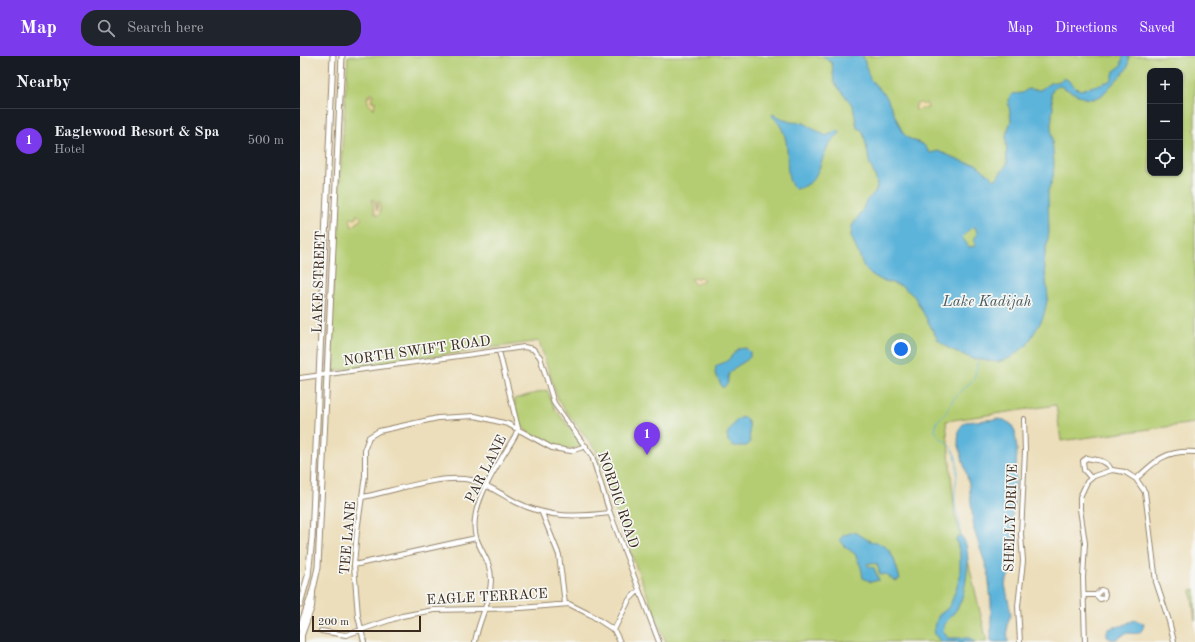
<!DOCTYPE html>
<html lang="en">
<head>
<meta charset="utf-8">
<style>
	body { margin:0; font-family:"Old Standard TT",serif; background:#20242c; color:#f1f3f6 }
	.controls { position:absolute; right:12px; top:12px; display:grid; overflow:hidden; border-radius:8px; box-shadow:0 1px 3px #0004 }
	.controls button { width:36px; height:36px; display:grid; place-items:center; padding:0; border:0; border-bottom:1px solid #363941; background:#171b24; color:#f1f3f6; font:20px sans-serif }
	.scale { position:absolute; left:12px; bottom:10px; width:109px; box-sizing:border-box; padding-left:4px; border:2px solid #3b2a1e; border-top:0; font-size:11px; line-height:14px; white-space:nowrap; color:#3b2a1e; -webkit-text-stroke:3px #f6f6f2; paint-order:stroke }
	.you { position:absolute; left:601px; top:293px; width:14px; height:14px; margin:-10px; border:3px solid #fff; border-radius:50%; background:#1a73e8; box-shadow:0 0 0 6px #1a73e833 }
	.badge { display:grid; place-items:center; width:26px; height:26px; border-radius:50%; background:#7c3aed; color:#fff; font-size:13px; font-weight:700 }
	.pin { position:absolute; translate:-50% -33px; filter:drop-shadow(0 1px 2px #0008) }
	.pin::after { content:''; position:absolute; top:21px; width:14px; height:12px; background:inherit; clip-path:polygon(0 0,100% 0,50% 100%) }
	.list { margin:0; padding:0; list-style:none }
	h2 { display:flex; justify-content:space-between; align-items:center; height:52px; margin:0; padding:0 16px; font-size:17px }
	h2 small { font-size:13px; font-weight:400; color:#9ea1a6 }
	.list li { display:grid; grid-template-columns:26px 1fr auto; gap:12px; align-items:center; box-sizing:border-box; height:64px; padding:0 16px; border-top:1px solid #363941 }
	.list b { display:block; font-size:15px; white-space:nowrap }
	.list p { margin:0; font-size:13px; white-space:nowrap; color:#9ea1a6 }
	.list em { font-size:13px; font-style:normal; color:#9ea1a6 }
	.icon { flex:none; width:22px; height:22px; fill:none; stroke:currentColor; stroke-width:2; stroke-linecap:round; stroke-linejoin:round }
	.map { position:relative; flex:none; width:895px; height:586px; overflow:hidden }
	header { display:flex; align-items:center; gap:24px; box-sizing:border-box; height:56px; padding:0 20px; background:#7c3aed; color:#fff }
	header strong { font-size:19px }
	nav { display:flex; gap:22px; margin-inline-start:auto; font-size:14px }
	.search { width:280px; height:36px; background:#20242c; display:flex; align-items:center; gap:10px; box-sizing:border-box; padding:0 14px; border-radius:16px; color:#9ea1a6; font-size:15px }
	main { display:flex }
	aside { flex:1; background:#171b24 }
	.map>svg:first-child { display:block }
</style>
</head>
<body>
<header>
<strong>Map</strong>
<div class="search"><svg class="icon" aria-label="search" viewBox="0 0 24 24"><circle cx="10" cy="10" r="6"/><path d="M15 15l6 6"/></svg>Search here</div>
<nav><a>Map</a><a>Directions</a><a>Saved</a></nav>
</header>
<main>
<aside>
<h2>Nearby<small></small></h2>
<ul class="list">
<li><span class="badge">1</span><div><b>Eaglewood Resort &amp; Spa</b><p>Hotel</p></div><em>500 m</em></li>
</ul>
</aside>
<div class="map">
<svg width="895" height="586" viewBox="0 0 895 586">
	<rect width="100%" height="100%" fill="#f6f6f2"/>
	<filter id="ink" filterUnits="userSpaceOnUse"><feTurbulence type="fractalNoise" baseFrequency=".025" numOctaves="2"/><feDisplacementMap in="SourceGraphic" scale="8" xChannelSelector="R" yChannelSelector="G"/><feConvolveMatrix kernelMatrix="1 2 1 2 8 2 1 2 1" color-interpolation-filters="sRGB"/></filter>
	<filter id="wash" filterUnits="userSpaceOnUse"><feTurbulence type="fractalNoise" baseFrequency=".012" numOctaves="4" result="noise"/><feDisplacementMap in="SourceGraphic" scale="16" xChannelSelector="R" yChannelSelector="G"/><feGaussianBlur stdDeviation="0.9" result="paint"/><feColorMatrix in="noise" values="0 0 0 0 0 0 0 0 0 0 0 0 0 0 0 0 0 1.4 0 .05"/><feComposite in="paint" operator="in"/></filter>
	<g filter="url(#wash)">
		<rect width="100%" height="100%" fill="#ecdeba"/>
		<!-- green -->
		<path fill="#b5cd72" stroke="#787c48" fill-rule="evenodd" d="M48,0H895V367L761,385L756,349L646,365L655,460L665,491L687,586H366L322,475L296,394L259,346L239,285L33,315L28,308ZM850,15H880V117H850Z
			M247,334L255,353L280,385L281,390C268,400 230,382 222,370C217,363 216,351 214,343Z
			M895,533V564L891,534Z"/>
		<!-- sand -->
		<path fill="#eeda9e" stroke="#94825e" d="M70,38H73L71,46L75,45L74,53L68,47L67,40L70,41Z
			M621,47L623,49L626,47L628,52L615,54L616,48Z
			M74,143L77,155L78,146H80V157L78,159L75,158L72,144Z
			M57,158L62,163L52,171L50,162L56,163Z
			M399,220L404,224L395,229L391,223L395,222L397,224Z"/>
		<!-- water -->
		<path fill="#5db4da" stroke="#4c6f7c" fill-rule="evenodd" d="M522,0H563L570,23L586,40L603,77L608,82L624,89L630,97L638,95L667,107L676,108L695,124L707,108L706,79L711,65L708,44L712,38L722,37L728,33L740,34L750,27L760,25L763,22L768,24L775,32L781,34L810,25L812,23L814,15L821,10L823,0H829L828,11L825,15L801,40L793,43L784,42L760,30L754,32L751,37L753,51L751,69L754,108L753,122L748,135L749,177L744,204L748,241L743,262L727,289L710,302L698,306L673,303L648,292L638,284L614,240L602,230L581,224L569,217L564,211L551,180L552,170L562,155L566,145L576,135C579,123 572,116 569,105C567,95 566,84 562,74L557,72L553,50L534,26L532,7ZM672,171L676,172L677,179L674,183L676,190L669,191L662,181Z
			M473,58L490,66L504,67L526,80L536,75L541,76C537,81 531,84 528,90C519,107 519,130 495,133C478,117 499,84 472,60Z
			M446,292L450,296V301C442,310 426,311 428,327L423,332L415,318L416,310L427,305L438,293Z
			M442,361L446,363L449,368L450,387L446,390H433L428,385L427,378L436,365Z
			M697,363L704,364L711,368L715,375L717,394L714,449L712,460L714,482L711,498L714,507L705,528L711,558L707,569L708,586H691V546L688,516L674,474L669,428L658,386L659,373L665,366Z
			M554,476L570,485L583,489L589,494L594,503L600,523L595,525L585,518L580,519L577,508L568,507L567,509L574,512L579,524L571,526L563,522L561,511L555,498L544,490L540,483L544,479Z
			M660,479C674,489 666,533 660,547C656,558 644,564 643,575L648,582H670L675,586H641L635,579L634,570L639,559L647,553L651,547L660,521V498L656,483Z
			M836,564L844,568C841,583 832,575 825,578C821,580 818,583 813,584L807,581V575C813,569 817,572 824,569C828,567 830,565 836,564Z"/>
		<g fill="none" stroke-linecap="round" stroke-linejoin="round">
			<!-- stream -->
			<path stroke="#5db4da" stroke-width="1" d="M660,479C661,468 657,460 655,449C653,430 662,412 653,394C649,386 638,383 635,374L637,365L645,358L654,342L674,323L678,305"/>
		</g>
	</g>
	<g filter="url(#ink)">
		<g fill="none" stroke-linecap="round" stroke-linejoin="round">
			<!-- minor casing -->
			<g stroke="#94846c" stroke-width="6">
				<path id="minor" d="M0,322L224,291L233,293L240,301L254,347L292,400L310,457L359,586
					M791,422L784,414L783,405L787,402C796,404 808,404 811,414
					M836,423C856,404 866,394 895,396
					M63,441C93,435 142,418 171,424C188,428 202,439 218,447C248,462 278,461 310,457
					M242,457L259,499L265,548
					M54,509L176,482
					M784,539H796L800,543L804,542L805,538L804,535L801,534L796,539
					M314,574L329,544L339,534
					M21,575L46,579L102,560L134,554L221,552L269,548L291,559L314,574L320,586
					M64,586L58,560L54,509L57,475L65,420V392L69,381L79,375L138,362L175,360L208,368L252,392L271,395L286,390
					M175,586C178,565 191,545 191,524C191,505 181,497 176,481C167,450 200,406 215,380L218,372L199,295
					M720,586L718,550L723,505L721,478L725,395L724,363
					M785,586L783,522L785,487L780,453V441L787,426L794,420L812,414L825,416L836,423L845,436L856,526L869,565L874,586"/>
			</g>
			<!-- major casing -->
			<g stroke="#94846c" stroke-width="7">
				<path id="major" d="M0,548L8,520L12,482L33,0
					M0,571L12,538L18,511L42,0"/>
			</g>
			<!-- highway casing -->
			<g stroke="#94846c" stroke-width="8">
				<path id="highway" d="M1,586V579L11,551L12,538"/>
			</g>
			<!-- minor -->
			<use href="#minor" stroke="#fff" stroke-width="4"/>
			<!-- major -->
			<use href="#major" stroke="#fff" stroke-width="5"/>
			<!-- highway -->
			<use href="#highway" stroke="#fff" stroke-width="6"/>
		</g>
	</g>
	<g text-anchor="middle" dominant-baseline="central" stroke-width="3.5" stroke-linejoin="round" paint-order="stroke">
		<!-- street labels -->
		<g font-size="14" fill="#3b2a1e" stroke="#f6f6f2">
			<text transform="translate(19 226) rotate(-88)">LAKE STREET</text>
			<text transform="translate(117 295) rotate(-8)">NORTH SWIFT ROAD</text>
			<text transform="translate(186 413) rotate(-63)">PAR LANE</text>
			<text transform="translate(318 444) rotate(71)">NORDIC ROAD</text>
			<text transform="translate(711 462) rotate(-88)">SHELLY DRIVE</text>
			<text transform="translate(48 482) rotate(-85)">TEE LANE</text>
			<text transform="translate(187 541) rotate(-3)">EAGLE TERRACE</text>
		</g>
		<!-- water labels -->
		<g font-size="15" font-style="italic" fill="#475a60" stroke="#f6f6f2">
			<text x="687" y="246">Lake Kadijah</text>
		</g>
	</g>
</svg>
<div class="controls">
<button>+</button>
<button>−</button>
<button><svg class="icon" aria-label="locate" viewBox="0 0 24 24"><circle cx="12" cy="12" r="6"/><path d="M12 2v4M12 18v4M2 12h4M18 12h4"/></svg></button>
</div>
<div class="scale">200 m</div>
<div class="you"></div>
<div class="pin badge" style="left:347px;top:399px">1</div>
</div>
</main>
</body>
</html>
